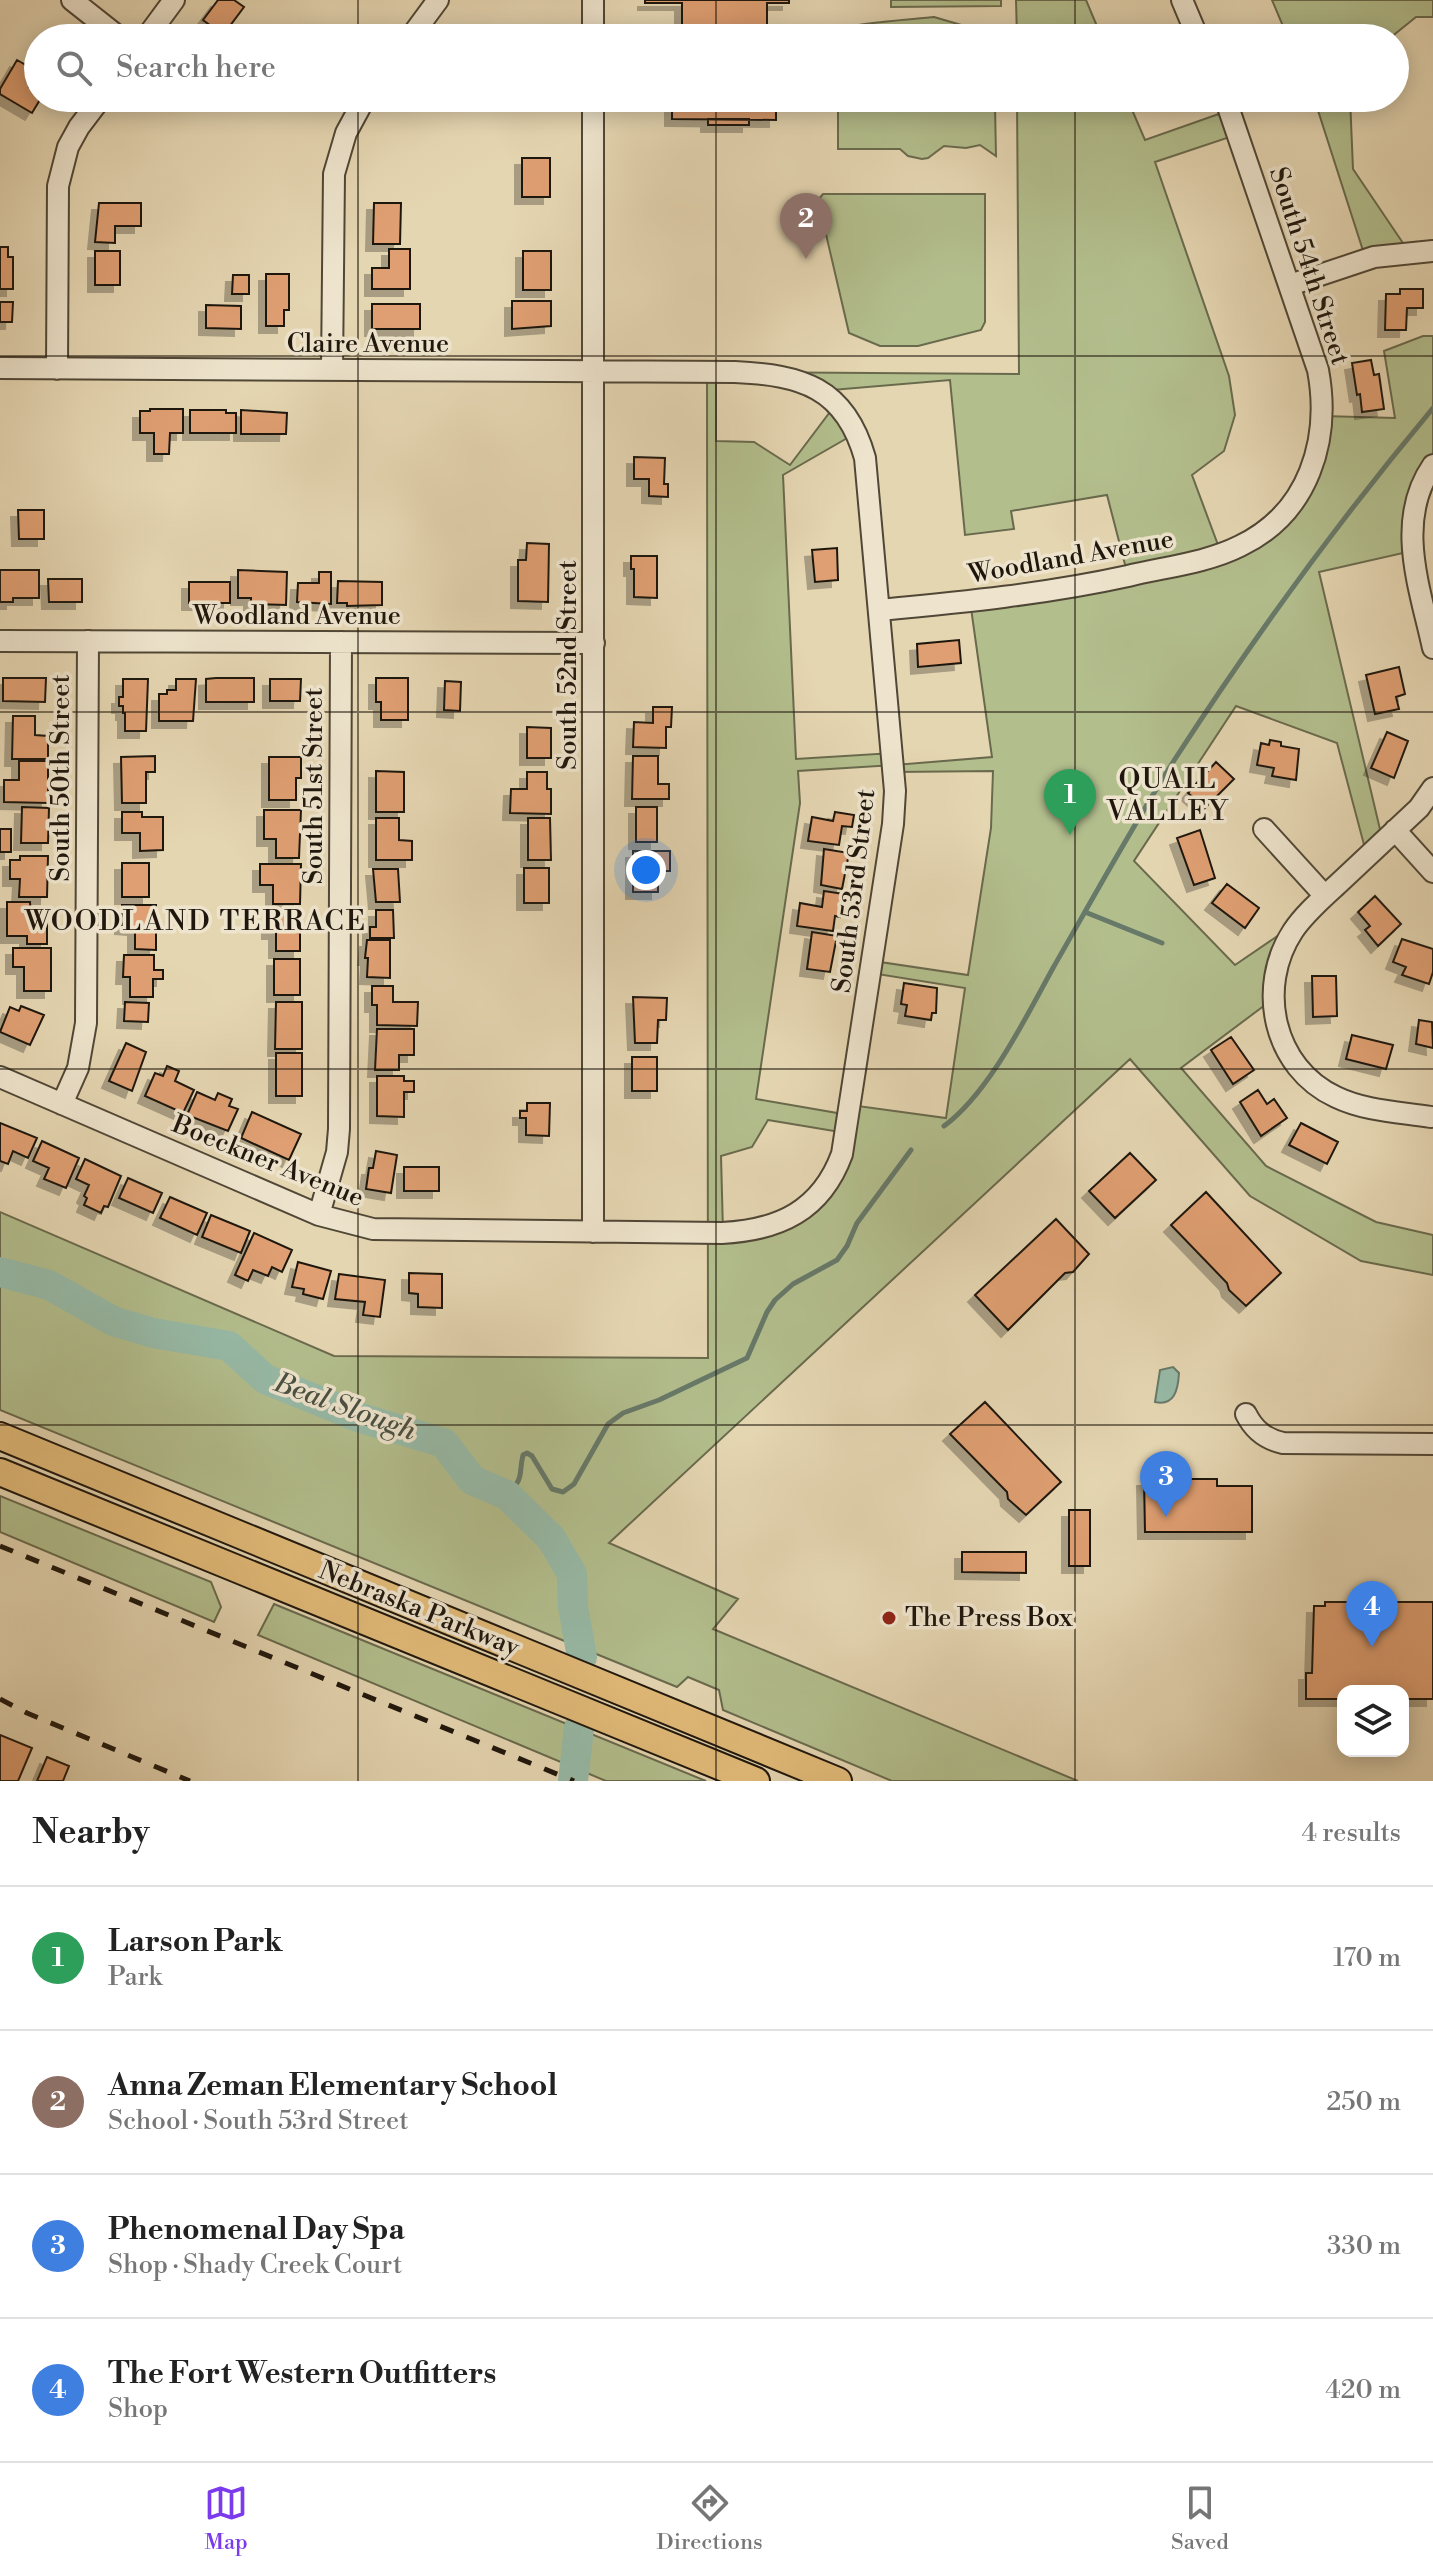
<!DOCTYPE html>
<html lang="en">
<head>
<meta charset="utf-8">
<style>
	body { margin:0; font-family:"Libre Bodoni",serif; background:#f6f6f6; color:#222 }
	.controls { position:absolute; right:24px; bottom:24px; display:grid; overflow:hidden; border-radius:16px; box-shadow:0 4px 20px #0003 }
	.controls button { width:72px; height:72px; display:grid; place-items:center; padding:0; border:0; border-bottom:2px solid #e0e0e0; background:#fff; color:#222; font:40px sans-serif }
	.you { position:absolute; left:646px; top:870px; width:28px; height:28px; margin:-20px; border:6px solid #fff; border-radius:50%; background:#1a73e8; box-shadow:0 0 0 12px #1a73e833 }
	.badge { display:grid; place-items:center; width:52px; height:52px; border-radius:50%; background:#7c3aed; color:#fff; font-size:26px; font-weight:700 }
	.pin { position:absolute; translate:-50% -66px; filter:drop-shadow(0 2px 4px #0008) }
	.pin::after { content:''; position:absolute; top:42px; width:28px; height:24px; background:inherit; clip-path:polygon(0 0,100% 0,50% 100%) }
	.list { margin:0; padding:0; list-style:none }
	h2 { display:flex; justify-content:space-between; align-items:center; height:104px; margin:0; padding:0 32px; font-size:34px }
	h2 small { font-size:26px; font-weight:400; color:#767676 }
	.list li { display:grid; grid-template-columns:52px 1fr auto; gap:24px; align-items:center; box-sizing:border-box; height:144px; padding:0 32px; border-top:2px solid #e0e0e0 }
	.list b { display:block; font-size:30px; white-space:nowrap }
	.list p { margin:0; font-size:26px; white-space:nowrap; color:#767676 }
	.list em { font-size:26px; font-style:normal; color:#767676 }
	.icon { flex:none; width:44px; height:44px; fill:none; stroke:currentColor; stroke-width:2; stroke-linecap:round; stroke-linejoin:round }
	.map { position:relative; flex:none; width:1433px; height:1781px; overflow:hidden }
	.search { position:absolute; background:#fff; box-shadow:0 4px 20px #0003; left:24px; right:24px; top:24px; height:88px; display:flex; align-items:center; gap:20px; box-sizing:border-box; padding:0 28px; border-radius:44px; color:#767676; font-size:30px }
	.sheet { height:680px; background:#fff }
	nav { display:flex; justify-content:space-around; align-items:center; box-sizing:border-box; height:112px; border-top:2px solid #e0e0e0; background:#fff; font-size:22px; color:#767676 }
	nav a { display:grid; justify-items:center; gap:4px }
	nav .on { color:#7c3aed }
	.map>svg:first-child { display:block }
</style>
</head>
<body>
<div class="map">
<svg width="1433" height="1781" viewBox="0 0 1433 1781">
	<defs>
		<filter id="shadow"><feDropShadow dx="-7" dy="7" stdDeviation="0" flood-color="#0004"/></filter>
	</defs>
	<rect width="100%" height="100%" fill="#e5d6b2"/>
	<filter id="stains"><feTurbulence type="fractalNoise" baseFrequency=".0025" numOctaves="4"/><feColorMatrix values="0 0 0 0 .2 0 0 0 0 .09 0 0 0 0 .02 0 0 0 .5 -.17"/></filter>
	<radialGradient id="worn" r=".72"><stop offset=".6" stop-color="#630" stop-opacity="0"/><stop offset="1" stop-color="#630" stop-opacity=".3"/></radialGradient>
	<!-- green -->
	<path fill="#b3be8d" stroke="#696a4d" stroke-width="2" fill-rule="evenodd" d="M891,0H1001V6L891,7Z
		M1016,0H1086L1102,38H1017Z
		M1272,0H1433V17H1416L1390,38H1288Z
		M934,17L985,32L996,38H840L843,29C851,23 919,19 934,17Z
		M838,98H988L995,106L996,156L980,145L966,148L944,146L928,158L922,159L908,156L900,149H838Z
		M1017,98H1127L1145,140L1230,110L1239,134L1155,162L1229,376L1235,415L1224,451L1192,475L1221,553L1283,513L1323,416L1395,418L1384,351L1423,336H1433V465L1412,551L1319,572L1383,842L1367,856L1337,743L1236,706L1134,861L1235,965L1301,920L1273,999L1181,1068L1266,1166L1376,1222L1433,1235V1275L1361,1261L1250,1196L1130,1059L609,1543L738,1599L713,1629L1078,1781H892L723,1710L719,1690L688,1677L677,1687L0,1410V1212L334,1356L708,1358L707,372H716V441L754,442L790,465L836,404L856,433L783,475L796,759L893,753L895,765L992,757L970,601L1128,576L1107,495L1011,511L1014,529L965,535L950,380L820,391L735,372L1019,374ZM894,765L895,772L993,771L991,828L968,975L873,961L871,973L965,988L946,1118L851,1105L849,1115L756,1099L800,803L798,771ZM768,1120L846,1133L805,1207L723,1232L721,1156L752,1147Z
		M1314,98H1350L1353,169L1409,252L1366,260Z
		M823,194H985V322L981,330L918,346H880L849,333L818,200Z
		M0,1496L211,1582L221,1607L214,1622L0,1532Z
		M274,1604L706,1781H606L258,1635Z"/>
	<!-- water -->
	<path fill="#97baa7" stroke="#677969" stroke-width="2" d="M1173,1367L1179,1373C1178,1391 1174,1406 1155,1402L1160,1370Z"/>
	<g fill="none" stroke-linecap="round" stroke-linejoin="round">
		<!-- stream -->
		<path stroke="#677969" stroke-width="5" d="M1085,912L1162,943
			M944,1126C989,1093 1026,1017 1053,968C1093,898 1132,827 1175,759C1254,637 1340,519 1433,408
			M507,1495C525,1476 518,1477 523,1455L527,1453L532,1456L552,1489L563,1492L574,1484L608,1424L623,1413L659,1400L747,1358L767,1312L775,1300L793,1284L837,1260L847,1246L857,1223L911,1150"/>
		<!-- river -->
		<path stroke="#97baa7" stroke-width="30" d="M0,1272L49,1285L113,1321L153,1333L229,1346L265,1379L361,1418L444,1443L472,1480L507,1495L551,1538L572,1574L573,1607L582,1657
			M573,1781L579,1728"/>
	</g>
	<!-- building -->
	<path fill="#df9f72" stroke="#1f170d" stroke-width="2" filter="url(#shadow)" d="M218,0H234L244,7L223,35L203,20Z
		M645,0H789V3H767V38H682V3H645Z
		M17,60L38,72L29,87L38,93V98H41L32,113L0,94V89Z
		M672,98H776V120L672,119Z
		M708,119H749V125H708Z
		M522,158H550V197H522Z
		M99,203H141V226H115V243L95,242Z
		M374,203H401L400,244H373Z
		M0,247H8V257H13V289H0Z
		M389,249H410V289H372V268H389Z
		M95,251H120V285H95Z
		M523,251H551V290H523Z
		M266,274H289V310H284V326H266Z
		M233,275H249V294H232Z
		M1400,289H1423V308H1407L1406,330H1385L1386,294H1400Z
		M512,301H551V326L512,329Z
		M0,302H13L12,322H0Z
		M372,304H420V329H372Z
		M206,305L241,306V329L206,328Z
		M1371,360L1374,375L1379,374L1384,409L1362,412L1360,394L1357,395L1352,363Z
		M150,409H183V433H170L169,454H154V433H140V411H150Z
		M190,410H226V413H236V433H190Z
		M241,410L287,413L286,434H241Z
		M634,457L665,458L664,484H668V497L649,496V479H634Z
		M18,510H44V539H19Z
		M527,543L549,544L548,602L518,601V560H526Z
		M837,548L838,580L815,582L812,550Z
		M631,556H657V598L634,597V569H631Z
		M0,570H39V598H13V602H0Z
		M238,570L287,572L286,605L251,604V598H238Z
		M319,572H331V604L297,602L298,583H319Z
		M48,579H82V602H49Z
		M338,581L382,582V605L347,606V603H337Z
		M189,582H230V603H189Z
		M959,640L961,663L918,667L917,644Z
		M1399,667L1405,694L1396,697L1399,709L1375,714L1366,675Z
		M3,678H46L45,702L3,701Z
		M216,678H254V702H206V679Z
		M376,678H408V720H381V702H376Z
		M123,679H148L146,731H125V713H123V706H119V697H123Z
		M176,679H196L193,721H159V694H167V690H176Z
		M270,679H301L300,701H270Z
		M445,681L461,682L460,711L444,710Z
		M653,707H672L671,727H666V748L633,747L634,722L653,723Z
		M13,716H35V735L48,736V759H12Z
		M527,727L551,728V758H527Z
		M1387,732L1408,741L1394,778L1371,768Z
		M1270,740L1281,742V746L1299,749L1296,780L1272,776L1274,768L1257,765L1261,743L1269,745Z
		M155,756V772H146V803H122L121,757Z
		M633,756H658V784H669V799H632Z
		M269,757H301V778H296V800H269Z
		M19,761H48V803L4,802V780H19Z
		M1216,762L1234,779L1205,808L1188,793Z
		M376,771L404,772V812H376Z
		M527,772H547V789H551V814L510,813L511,789H527Z
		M22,807L49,808L48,843H21Z
		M636,807H657V842H636Z
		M264,810H301L299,858H276V839H264Z
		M122,812H142V817H163V850L140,851V833H122Z
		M835,812L854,815L852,827L842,826L839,845L808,841L812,817L833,821Z
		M376,818H399V840L412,841V860H376Z
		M528,818H550L551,860H528Z
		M0,829H11V852H0Z
		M1200,830L1215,878L1194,885L1177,838Z
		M824,849L849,853L842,889L821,885Z
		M633,851H670V871H658V892H633Z
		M20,856H48L47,897H19L20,879H10V860H20Z
		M122,863H149V897H122Z
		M260,864H301L300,904H273V885H260Z
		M524,868H549V903H524Z
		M373,869H398L400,902H376Z
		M1227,884L1259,908L1245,928L1212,903Z
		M824,891L844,894L840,917L835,916L833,931L797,926L800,903L822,907Z
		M1375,896L1401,924L1378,946L1365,930L1370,926L1358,912Z
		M7,902H30L31,920H47V944H27V936H7Z
		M122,905H156V950L135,949V928L122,927Z
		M276,910H300V951H276V932H269V918H276Z
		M376,910H393L394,938H370V927H376Z
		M812,932L837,936L830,972L807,969Z
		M1402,939L1433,949V972L1429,984L1402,975L1406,967L1393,962Z
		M367,940H390V978L367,977L368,958H365Z
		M13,948H51V991H24V967H13Z
		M124,955H154V970H163V979H153V997H130V977H123Z
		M274,959H300V995H274Z
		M1312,976H1336L1337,1016L1313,1017Z
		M904,983L937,988L936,1013H932L931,1020L905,1016L907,1005L901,1004Z
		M372,986H393V1002H418L417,1026L377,1025V1005H372Z
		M633,997L667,998L666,1020H658L657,1043H635Z
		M125,1002L149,1003L148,1022L124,1021Z
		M276,1002H302V1049H275Z
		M21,1006L44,1015L30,1045L0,1032L10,1007L19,1011Z
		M1419,1020L1432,1022L1433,1048L1416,1044Z
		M377,1029H414V1055H399V1070H375Z
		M1352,1035L1393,1045L1386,1069L1346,1059Z
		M1231,1037L1254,1070L1233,1084L1211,1050Z
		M126,1043L146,1052L132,1091L109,1081Z
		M276,1053H302V1096H276Z
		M632,1057H657V1091H632Z
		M167,1066L179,1071L175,1081L194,1090L183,1113L145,1096L155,1073L163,1076Z
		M377,1076H404V1081H414V1092H404V1117L377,1116Z
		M1258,1090L1267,1104L1274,1099L1287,1118L1261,1136L1240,1102Z
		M197,1092L215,1100L218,1093L232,1099L229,1106L238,1109L228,1131L187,1115Z
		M527,1103H550L549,1136L526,1135V1118H520V1111H527Z
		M252,1112L301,1134L289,1160L241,1138Z
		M0,1123L37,1138L28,1158L13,1151L8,1164L0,1161Z
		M1301,1123L1338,1142L1327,1164L1289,1145Z
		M42,1141L79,1158L66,1188L44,1179L49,1168L33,1161Z
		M376,1151L397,1155L391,1193L366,1189L369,1168H373Z
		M1130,1153L1156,1180L1115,1218L1089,1191Z
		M85,1159L121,1176L108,1207L104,1206L101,1213L84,1205L87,1198L84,1196L89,1185L76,1179Z
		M404,1167H439V1191H404Z
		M128,1178L162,1193L153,1213L119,1198Z
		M1206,1192L1281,1273L1246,1306L1229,1290L1227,1283L1171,1225Z
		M170,1197L207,1213L197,1235L160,1218Z
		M211,1215L250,1231L241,1253L202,1237Z
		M1056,1219L1089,1254L1073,1272L1065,1273L1008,1330L975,1295Z
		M254,1233L292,1250L282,1272L272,1267L268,1276L253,1270L248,1281L235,1275Z
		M298,1262L331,1271L323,1299L303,1294L304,1289L292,1287Z
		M409,1273L442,1274V1308L418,1307V1294L409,1293Z
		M339,1274L385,1280L380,1317L363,1315L365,1302L335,1299Z
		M985,1402L1061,1482L1026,1515L1008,1499L1007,1492L950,1434Z
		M1144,1479H1217V1486H1252V1532H1145Z
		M1069,1510H1090V1566H1069Z
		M962,1552H1026V1573L962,1572Z
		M1325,1602H1433V1699H1403V1691H1343V1699H1306V1673H1312L1314,1606H1325Z
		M0,1735L32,1748L18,1781H0Z
		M47,1757L69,1766L63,1781H37Z"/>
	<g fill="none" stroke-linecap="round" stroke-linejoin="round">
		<!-- minor casing -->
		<g stroke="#504736" stroke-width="24">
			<path id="minor" d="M72,0L120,38
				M593,0V38
				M1182,0L1198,38
				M146,38L174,0
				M410,38L438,0
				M1290,285L1374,257L1433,251
				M0,368L735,372C801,375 845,387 865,458L895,791L893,824L842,1154C821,1211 779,1230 722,1233L373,1229L319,1215L0,1077
				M57,369L58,186L68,147L79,127L101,98
				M332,370L334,174L346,133L365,98
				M1433,465C1394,521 1420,588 1433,648
				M880,610C964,602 1046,594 1128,576C1165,567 1206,563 1240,546C1309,513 1331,440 1318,370L1225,98
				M0,641L594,643
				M1264,829L1325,896
				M1395,830L1433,872
				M62,1104L78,1068L86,1023L88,641
				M1431,1117C1399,1112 1365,1111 1336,1097C1273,1068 1256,987 1293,931C1305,913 1323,898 1339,883C1366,858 1392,833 1419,808L1433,788
				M319,1215L337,1152L339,1129L341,642
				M593,1232V98
				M1246,1414C1254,1430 1265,1439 1283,1443L1433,1444"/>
		</g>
		<!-- major casing -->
		<g stroke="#1f170d" stroke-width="30">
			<path id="major" d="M0,1436L838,1781
				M0,1472L756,1781"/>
		</g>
		<!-- minor -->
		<use href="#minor" stroke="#eee4cd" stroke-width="20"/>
		<!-- major -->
		<use href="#major" stroke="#e2bb79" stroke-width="26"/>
		<!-- rail -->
		<path stroke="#1f170d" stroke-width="5" stroke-dasharray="14 14" stroke-linecap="butt" d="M0,1546L574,1781
			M0,1699L27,1713L190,1781"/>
	</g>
	<!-- grid -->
	<path fill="none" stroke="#1f170d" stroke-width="2" stroke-opacity="0.55" d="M358,0V38M716,0V38M1075,0V38M358,98V1781M716,98V1781M1075,98V1781M0,356H1433M0,712H1433M0,1069H1433M0,1425H1433"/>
	<!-- markers -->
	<circle fill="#8f2418" stroke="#eee4cd" stroke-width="3" cx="889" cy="1618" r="8"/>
	<g text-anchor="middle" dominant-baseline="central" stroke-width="7" stroke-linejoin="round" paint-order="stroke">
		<!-- street labels -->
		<g font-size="26" fill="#1f170d" stroke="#eee4cd">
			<text transform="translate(1309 266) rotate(72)">South 54th Street</text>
			<text x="368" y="344">Claire Avenue</text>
			<text transform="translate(1071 557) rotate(-10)">Woodland Avenue</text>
			<text x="297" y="616">Woodland Avenue</text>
			<text transform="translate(568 665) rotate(-90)">South 52nd Street</text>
			<text transform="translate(61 778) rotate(-90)">South 50th Street</text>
			<text transform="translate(314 786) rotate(-90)">South 51st Street</text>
			<text transform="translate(854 891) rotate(-83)">South 53rd Street</text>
			<text transform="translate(268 1161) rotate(22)">Boeckner Avenue</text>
			<text transform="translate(419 1609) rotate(22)">Nebraska Parkway</text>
		</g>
		<!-- poi labels -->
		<g font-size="26" fill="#1f170d" stroke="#eee4cd" text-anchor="start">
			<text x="905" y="1618">The Press Box</text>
		</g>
		<!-- neighbourhood labels -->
		<g font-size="28" letter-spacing="2" fill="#1f170d" stroke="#eee4cd">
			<text x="1168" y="779">QUAIL<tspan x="1168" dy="32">VALLEY</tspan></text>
			<text x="196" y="921">WOODLAND TERRACE</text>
		</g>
		<!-- water labels -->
		<g font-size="28" font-style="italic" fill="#495043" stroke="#eee4cd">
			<text transform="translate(345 1407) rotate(20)">Beal Slough</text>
		</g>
	</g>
	<rect width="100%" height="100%" filter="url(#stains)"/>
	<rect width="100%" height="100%" fill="url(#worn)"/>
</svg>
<div class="controls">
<button><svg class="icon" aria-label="layers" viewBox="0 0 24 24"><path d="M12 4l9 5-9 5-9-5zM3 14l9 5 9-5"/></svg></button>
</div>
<div class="you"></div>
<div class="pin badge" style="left:1070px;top:835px;background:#2e9e5b">1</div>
<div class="pin badge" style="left:806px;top:259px;background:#8d6e63">2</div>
<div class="pin badge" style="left:1166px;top:1517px;background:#3f7fe0">3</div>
<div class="pin badge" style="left:1372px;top:1647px;background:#3f7fe0">4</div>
<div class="search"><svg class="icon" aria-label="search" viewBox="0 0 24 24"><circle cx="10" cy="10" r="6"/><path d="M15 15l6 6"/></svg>Search here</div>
</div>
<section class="sheet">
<h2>Nearby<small>4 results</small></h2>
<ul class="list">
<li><span class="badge" style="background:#2e9e5b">1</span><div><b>Larson Park</b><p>Park</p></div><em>170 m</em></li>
<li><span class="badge" style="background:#8d6e63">2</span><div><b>Anna Zeman Elementary School</b><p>School · South 53rd Street</p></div><em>250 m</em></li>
<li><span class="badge" style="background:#3f7fe0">3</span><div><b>Phenomenal Day Spa</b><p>Shop · Shady Creek Court</p></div><em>330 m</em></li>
<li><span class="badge" style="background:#3f7fe0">4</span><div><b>The Fort Western Outfitters</b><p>Shop</p></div><em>420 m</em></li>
</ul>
</section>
<nav>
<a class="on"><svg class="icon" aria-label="map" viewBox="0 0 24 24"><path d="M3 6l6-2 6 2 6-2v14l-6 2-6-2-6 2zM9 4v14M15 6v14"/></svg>Map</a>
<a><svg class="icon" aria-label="directions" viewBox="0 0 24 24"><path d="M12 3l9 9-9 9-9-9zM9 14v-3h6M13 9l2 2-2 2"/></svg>Directions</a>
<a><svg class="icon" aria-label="saved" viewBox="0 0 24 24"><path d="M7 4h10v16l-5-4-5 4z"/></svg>Saved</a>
</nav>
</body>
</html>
